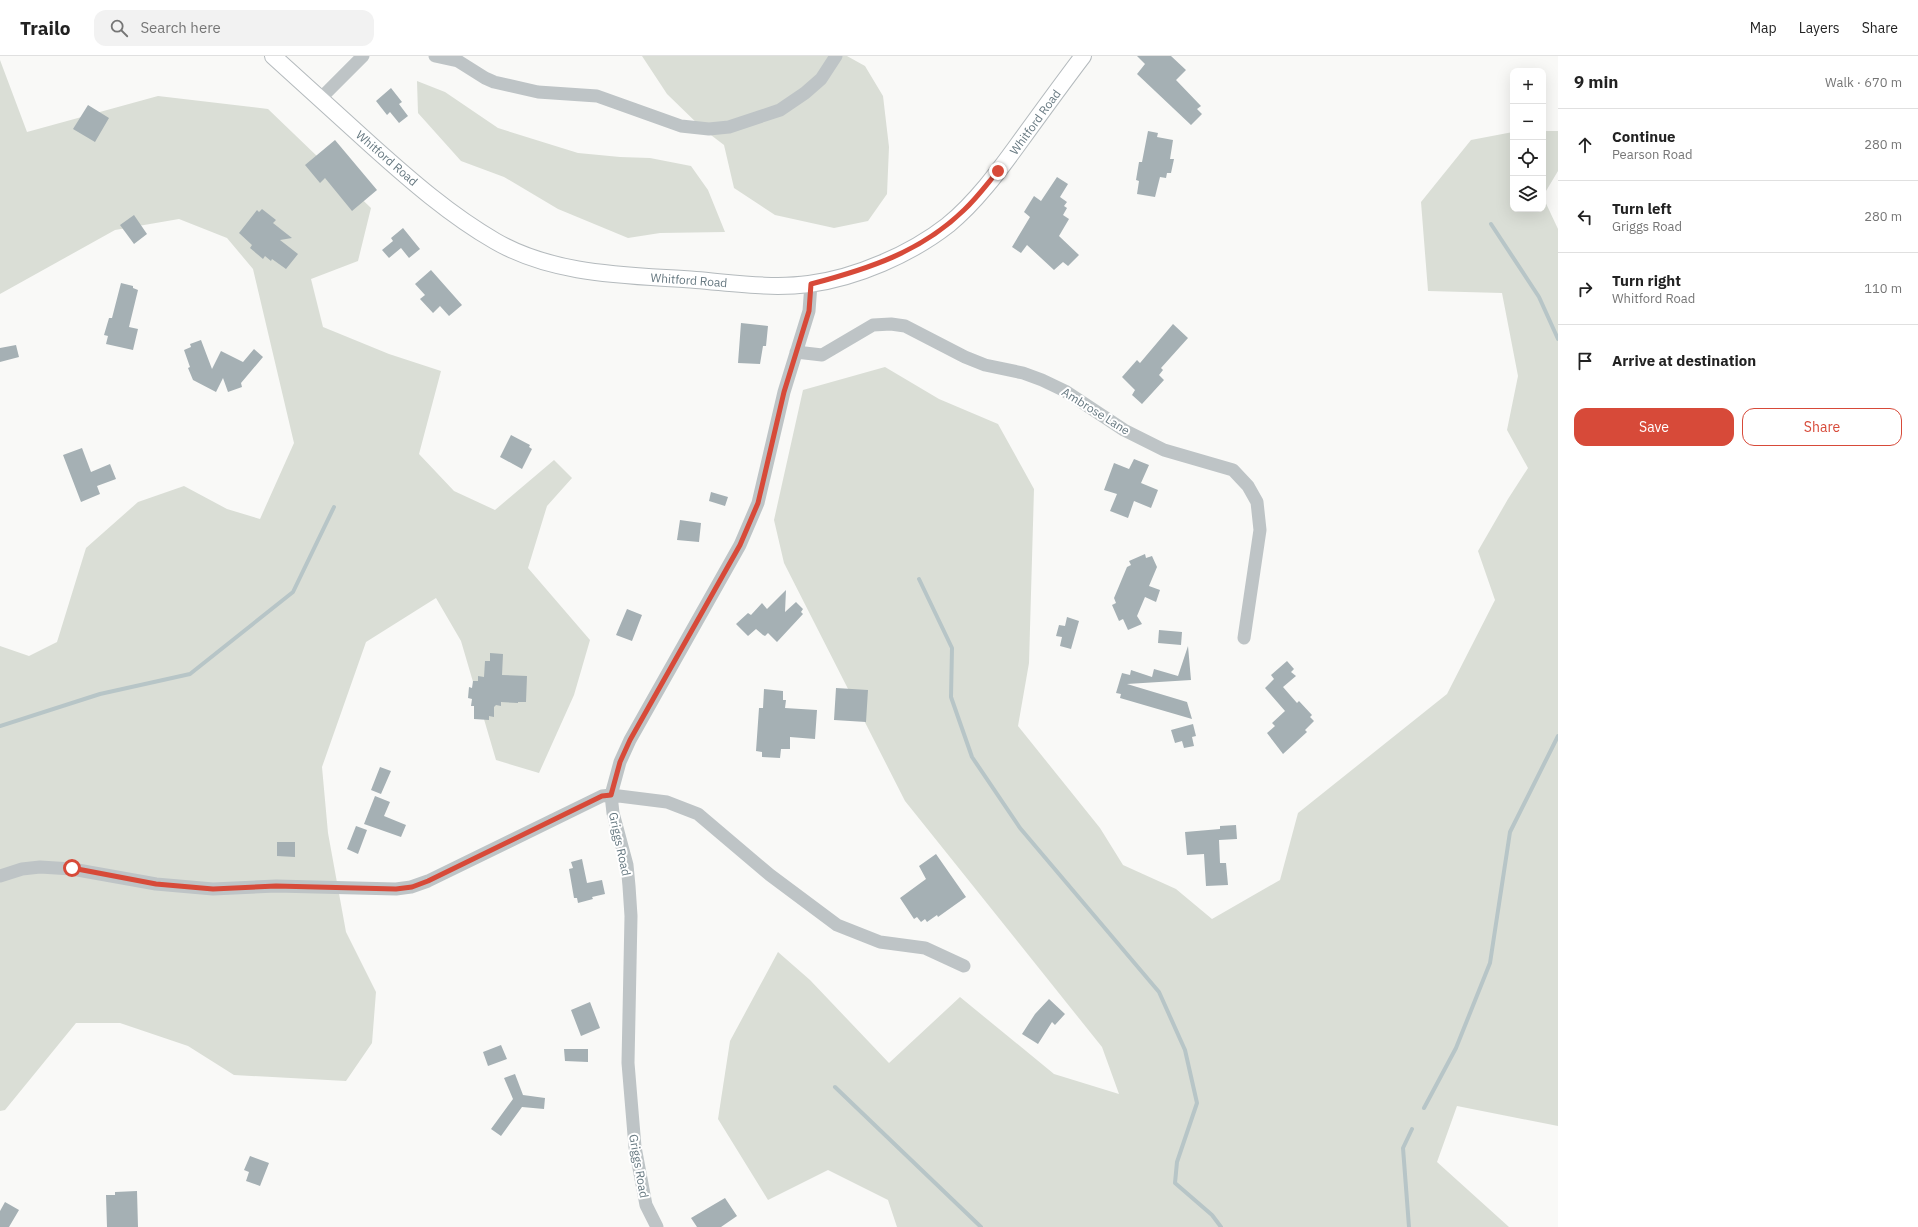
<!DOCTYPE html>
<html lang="en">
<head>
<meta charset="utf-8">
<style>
	body { margin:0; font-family:"IBM Plex Sans",sans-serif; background:#f2f2f2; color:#222 }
	.controls { position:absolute; right:12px; top:12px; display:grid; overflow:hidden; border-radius:8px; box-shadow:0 4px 16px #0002 }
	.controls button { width:36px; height:36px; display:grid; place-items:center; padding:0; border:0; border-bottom:1px solid #e0e0e0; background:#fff; color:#222; font:20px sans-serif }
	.stop { position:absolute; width:12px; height:12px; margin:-9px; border:3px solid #d74a39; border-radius:50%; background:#fff }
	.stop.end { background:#d74a39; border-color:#fff; box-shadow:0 1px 4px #0008 }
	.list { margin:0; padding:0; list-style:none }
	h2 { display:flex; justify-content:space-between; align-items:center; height:52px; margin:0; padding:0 16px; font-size:17px }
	h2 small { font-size:13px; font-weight:400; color:#767676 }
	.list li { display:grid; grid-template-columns:26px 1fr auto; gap:12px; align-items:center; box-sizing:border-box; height:72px; padding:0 16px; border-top:1px solid #e0e0e0 }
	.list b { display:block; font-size:15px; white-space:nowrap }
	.list p { margin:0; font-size:13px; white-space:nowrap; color:#767676 }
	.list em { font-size:13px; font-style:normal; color:#767676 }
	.actions { display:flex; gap:8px; padding:12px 16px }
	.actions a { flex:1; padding:9px 0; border:1px solid #d74a39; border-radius:12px; text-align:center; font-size:14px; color:#d74a39 }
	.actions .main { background:#d74a39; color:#fff }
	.icon { flex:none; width:22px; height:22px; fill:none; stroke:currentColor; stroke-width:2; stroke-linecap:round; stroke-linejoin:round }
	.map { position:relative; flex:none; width:1558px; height:1171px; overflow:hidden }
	header { display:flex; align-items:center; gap:24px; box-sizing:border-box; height:56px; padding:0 20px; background:#fff; border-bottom:1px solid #e0e0e0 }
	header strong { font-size:19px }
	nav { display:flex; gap:22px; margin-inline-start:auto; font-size:14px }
	.search { width:280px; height:36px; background:#f2f2f2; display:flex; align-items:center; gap:10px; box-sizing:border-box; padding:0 14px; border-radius:12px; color:#767676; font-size:15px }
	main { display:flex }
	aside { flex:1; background:#fff }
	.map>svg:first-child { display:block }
</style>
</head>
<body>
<header>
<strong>Trailo</strong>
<div class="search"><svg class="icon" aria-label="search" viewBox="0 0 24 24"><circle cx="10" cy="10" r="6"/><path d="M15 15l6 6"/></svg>Search here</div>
<nav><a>Map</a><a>Layers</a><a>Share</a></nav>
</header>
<main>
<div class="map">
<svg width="1558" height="1171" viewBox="0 0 1558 1171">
	<rect width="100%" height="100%" fill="#f9f9f7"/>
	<!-- green -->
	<path fill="#daded6" d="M642,0H847L865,10L883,40L889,91L887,138L868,165L834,172L775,159L734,132L724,89L703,73L667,38Z
		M0,4L27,76L158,40L268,53L371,152L358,205L311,223L323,271L389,298L441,315L419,398L454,435L495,454L554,404L572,422L547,450L528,512L590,584L574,639L539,717L496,704L461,585L436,542L366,586L322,711L328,777L346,876L376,936L372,987L346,1025L234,1019L188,990L120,967H76L5,1054L0,1055V590L29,600L57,586L86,492L138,446L184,430L227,453L260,463L294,387L253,213L227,182L179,163L115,174L0,238Z
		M417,25L445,36L498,72L578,97L620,101L650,102L691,110L708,134L725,176L660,177L628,182L558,153L504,121L461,105L418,57Z
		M1543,75H1558V115L1543,140Z
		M1513,76V153H1543V141L1558,173V1070L1457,1050L1437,1106L1509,1171H897L888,1144L828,1114L768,1144L718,1063L730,985L778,896L810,924L889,1007L960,941L1054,1018L1119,1038L1102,991L905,745L784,507L774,464L803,334L885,311L939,343L998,368L1034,433L1029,607L1018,670L1100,772L1123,809L1176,833L1212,863L1280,824L1298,757L1447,638L1495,544L1478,495L1508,443L1528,412L1507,374L1518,320L1502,237L1428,235L1421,146L1471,84Z"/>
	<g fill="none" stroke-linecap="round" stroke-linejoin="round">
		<!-- stream -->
		<path stroke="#b7c5c7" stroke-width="4" d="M1491,168L1539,241L1558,283
			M919,523L952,592L951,641L972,701L1020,772L1159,936L1185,994L1197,1047L1177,1106L1175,1127L1212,1159L1221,1171
			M0,670L100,638L190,618L293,536L334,451
			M835,1031L981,1171
			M1424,1052L1456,992L1490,907L1510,776L1558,680
			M1409,1171L1403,1092L1412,1073"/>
	</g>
	<!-- building -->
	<path fill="#a5b0b4" d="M1137,0H1171L1186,14L1176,24L1201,50L1197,53L1202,58L1191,69L1137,18L1145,8Z
		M391,32L402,46L399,48L408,60L399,67L390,56L387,59L376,45Z
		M88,49L109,62L95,86L73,73Z
		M1148,75L1158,77L1157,81L1173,84L1170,103H1174L1171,117H1167L1166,122L1160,121L1155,141L1137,138L1139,125L1136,124L1139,106H1142Z
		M335,84L377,134L352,155L325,122L320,127L305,109Z
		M1057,121L1068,128L1060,141L1067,146L1064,150L1067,152L1063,159L1069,163L1059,180L1079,199L1068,210L1063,206L1054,214L1027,189L1021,197L1012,191L1030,161L1024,156L1034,140L1041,145Z
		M262,153L276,164L273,167L292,182L280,184L298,198L286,213L272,203L271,205L265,200L263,203L250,192L252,189L239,177L257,154L259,156Z
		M134,159L147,178L134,188L120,169Z
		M403,172L420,193L409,202L401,192L389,202L382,194L393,185L391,182Z
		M431,214L462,249L449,260L440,250L433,257L420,243L425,239L415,228Z
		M121,227L133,230V232L138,234L129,271L138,273L133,294L106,288L108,280L104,279L109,262H112Z
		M741,267L768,270L766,290H763L760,308L738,307Z
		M1173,268L1188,282L1161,312L1163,314L1159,319L1164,324L1142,348L1132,339L1135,334L1122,321L1137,304L1140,307Z
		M201,284L212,313L221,295L243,306L254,293L263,301L241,327L242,331L228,336L223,322L216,336L193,324L188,312L190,311L184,294L191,291L190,288Z
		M16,289L19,301L0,306V292Z
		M511,379L530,389L529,391L532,393L522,413L500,401Z
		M82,392L91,416L110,408L116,423L97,430L100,438L81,446L63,399Z
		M1134,403L1149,409L1141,427L1158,434L1151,452L1134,445L1128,462L1110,455L1117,438L1104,434L1114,407L1129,413Z
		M711,436L728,441L725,450L709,445Z
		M680,464L701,467L699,486L677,484Z
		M1145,498L1146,502L1152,500L1157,511L1149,530L1160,534L1156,546L1145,541L1137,560L1142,568L1128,574L1123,563L1119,565L1112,549L1116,547L1114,542L1127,511L1131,509L1129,505Z
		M786,534L785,556L796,546L803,553L801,556L803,558L777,586L768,577L765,580L763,579L756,573L748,580L736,568L748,557L751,559L762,547L767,553Z
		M627,553L642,559L632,585L616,579Z
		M1067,561L1079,565L1071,593L1060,590L1062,581L1056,580L1059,569L1065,570Z
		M1159,574L1182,576L1181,589L1158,587Z
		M1188,590L1191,624L1127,628L1187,646L1192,663L1120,642L1121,638L1116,637L1122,617L1130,619L1131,614L1152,621L1154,613L1178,620Z
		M490,597L503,598L502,619L527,620L526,646H518V647L501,646V650L496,649L494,651V661L489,660V664L474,663V650H471L472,643L468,642L469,631L472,632L473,625H478V620L484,621L485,605H490Z
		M1287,605L1294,613L1291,616L1296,620L1283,631L1297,647L1299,645L1312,659L1310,661L1314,665L1305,674L1307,676L1283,698L1267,677L1275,670L1272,667L1285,655L1265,632L1274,623L1271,619Z
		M836,632L868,634L866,666L834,664Z
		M764,633L783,635V644H786L785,652L817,654L815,683L790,681V693H781L780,702L762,701V696L756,695L759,652H763Z
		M1193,668L1196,680L1192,681L1194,690L1184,692L1182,685L1175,687L1171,674Z
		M380,711L391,715L381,738L371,734Z
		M375,740L390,746L384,760L406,769L401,781L364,768Z
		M1236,769L1237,783L1219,784L1220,807H1226L1228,829L1206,830L1204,798L1187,799L1185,776L1220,773V770Z
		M356,770L367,774L358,798L347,793Z
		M277,786H295V801L277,800Z
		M936,798L966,841L938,861L937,859L927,866L925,863L921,866L917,861L914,863L900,842L926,823L919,810Z
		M582,803L587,827L602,824L605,838L592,841L593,843L578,847L577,842H574L569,813L573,812L571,806Z
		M1049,943L1065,958L1055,969L1052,966L1038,988L1022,978L1035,958Z
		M590,946L600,972L581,980L571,954Z
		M501,989L507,1003L488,1010L483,996Z
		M564,993H588V1006L565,1005Z
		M515,1018L523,1039L545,1042L544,1053L522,1051L501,1080L491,1073L513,1043L504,1022Z
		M250,1100L269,1107L260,1130L246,1125L249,1116L244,1114Z
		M137,1135L138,1171H107L106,1139H115V1136Z
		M725,1142L737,1160L721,1171H697L691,1162Z
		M5,1146L19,1154L9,1171H0V1155Z"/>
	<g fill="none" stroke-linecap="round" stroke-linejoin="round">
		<!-- major casing -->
		<g stroke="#b4babd" stroke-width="18">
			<path id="major" d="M273,0C306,30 338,59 371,89C410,124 450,159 495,185C555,220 629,219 696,224C733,227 772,233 809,228C856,222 911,198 948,169C976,146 998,116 1019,87C1040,58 1061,29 1083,0"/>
		</g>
		<!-- minor -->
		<path stroke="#bec4c6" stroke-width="13" d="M435,0L458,5L485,22L494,26L538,36L597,40L681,70L709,73L729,71L780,54L805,37L821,23L836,0
			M320,43L363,0
			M796,296L822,299L873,269L891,268L905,270L965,301L985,309L1023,317L1042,324L1065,335L1124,374L1164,394L1233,414L1248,430L1257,446L1260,474L1244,582
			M0,820L22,813L40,811L72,813L156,828L213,833L276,830L396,833L411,831L428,825L602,740L611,739L667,746L698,758L770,819L837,869L880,886L925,892L964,910
			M657,1171L646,1149L635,1091L628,1007L631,860L629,830L627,809L613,757L611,739L620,706L630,684L740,489L758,447L784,336L809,255L811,228"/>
		<!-- major -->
		<use href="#major" stroke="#fff" stroke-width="16"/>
	</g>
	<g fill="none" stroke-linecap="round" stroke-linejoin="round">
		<!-- route -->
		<path stroke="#d74a39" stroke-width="5" d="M72,812L156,828L213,833L276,830L396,833L412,831L428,825L602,740L611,739L620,706L630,684L740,489L758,447L784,336L809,255L811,228C868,213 921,196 964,154C977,142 987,128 998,115"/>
	</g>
	<g text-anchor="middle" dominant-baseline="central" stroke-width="4" stroke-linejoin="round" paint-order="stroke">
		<!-- street labels -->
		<g font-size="12" fill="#667880" stroke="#fff">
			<text transform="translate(1035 66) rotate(-54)">Whitford Road</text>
			<text transform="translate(387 102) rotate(41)">Whitford Road</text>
			<text transform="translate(689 224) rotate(4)">Whitford Road</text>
			<text transform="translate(1096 355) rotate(32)">Ambrose Lane</text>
			<text transform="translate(620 788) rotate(78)">Griggs Road</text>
			<text transform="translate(639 1110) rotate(80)">Griggs Road</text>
		</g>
	</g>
</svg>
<div class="controls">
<button>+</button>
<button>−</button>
<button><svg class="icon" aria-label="locate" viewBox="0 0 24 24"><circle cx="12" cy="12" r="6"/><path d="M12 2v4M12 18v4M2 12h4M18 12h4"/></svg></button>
<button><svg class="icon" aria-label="layers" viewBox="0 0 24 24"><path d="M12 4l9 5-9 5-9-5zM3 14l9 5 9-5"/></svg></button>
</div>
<div class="stop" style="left:72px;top:812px"></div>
<div class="stop end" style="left:998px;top:115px"></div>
</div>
<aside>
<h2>9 min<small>Walk · 670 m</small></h2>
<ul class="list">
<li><svg class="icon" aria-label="ahead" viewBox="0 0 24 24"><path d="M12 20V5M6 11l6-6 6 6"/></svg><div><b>Continue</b><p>Pearson Road</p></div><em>280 m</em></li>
<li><svg class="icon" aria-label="left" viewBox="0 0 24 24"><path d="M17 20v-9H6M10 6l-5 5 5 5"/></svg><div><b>Turn left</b><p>Griggs Road</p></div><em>280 m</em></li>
<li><svg class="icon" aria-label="right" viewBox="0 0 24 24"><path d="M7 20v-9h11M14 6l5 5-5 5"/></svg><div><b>Turn right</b><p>Whitford Road</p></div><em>110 m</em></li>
<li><svg class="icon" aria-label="arrive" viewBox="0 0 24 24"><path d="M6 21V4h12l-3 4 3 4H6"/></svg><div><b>Arrive at destination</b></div></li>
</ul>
<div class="actions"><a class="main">Save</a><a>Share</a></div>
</aside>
</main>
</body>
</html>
